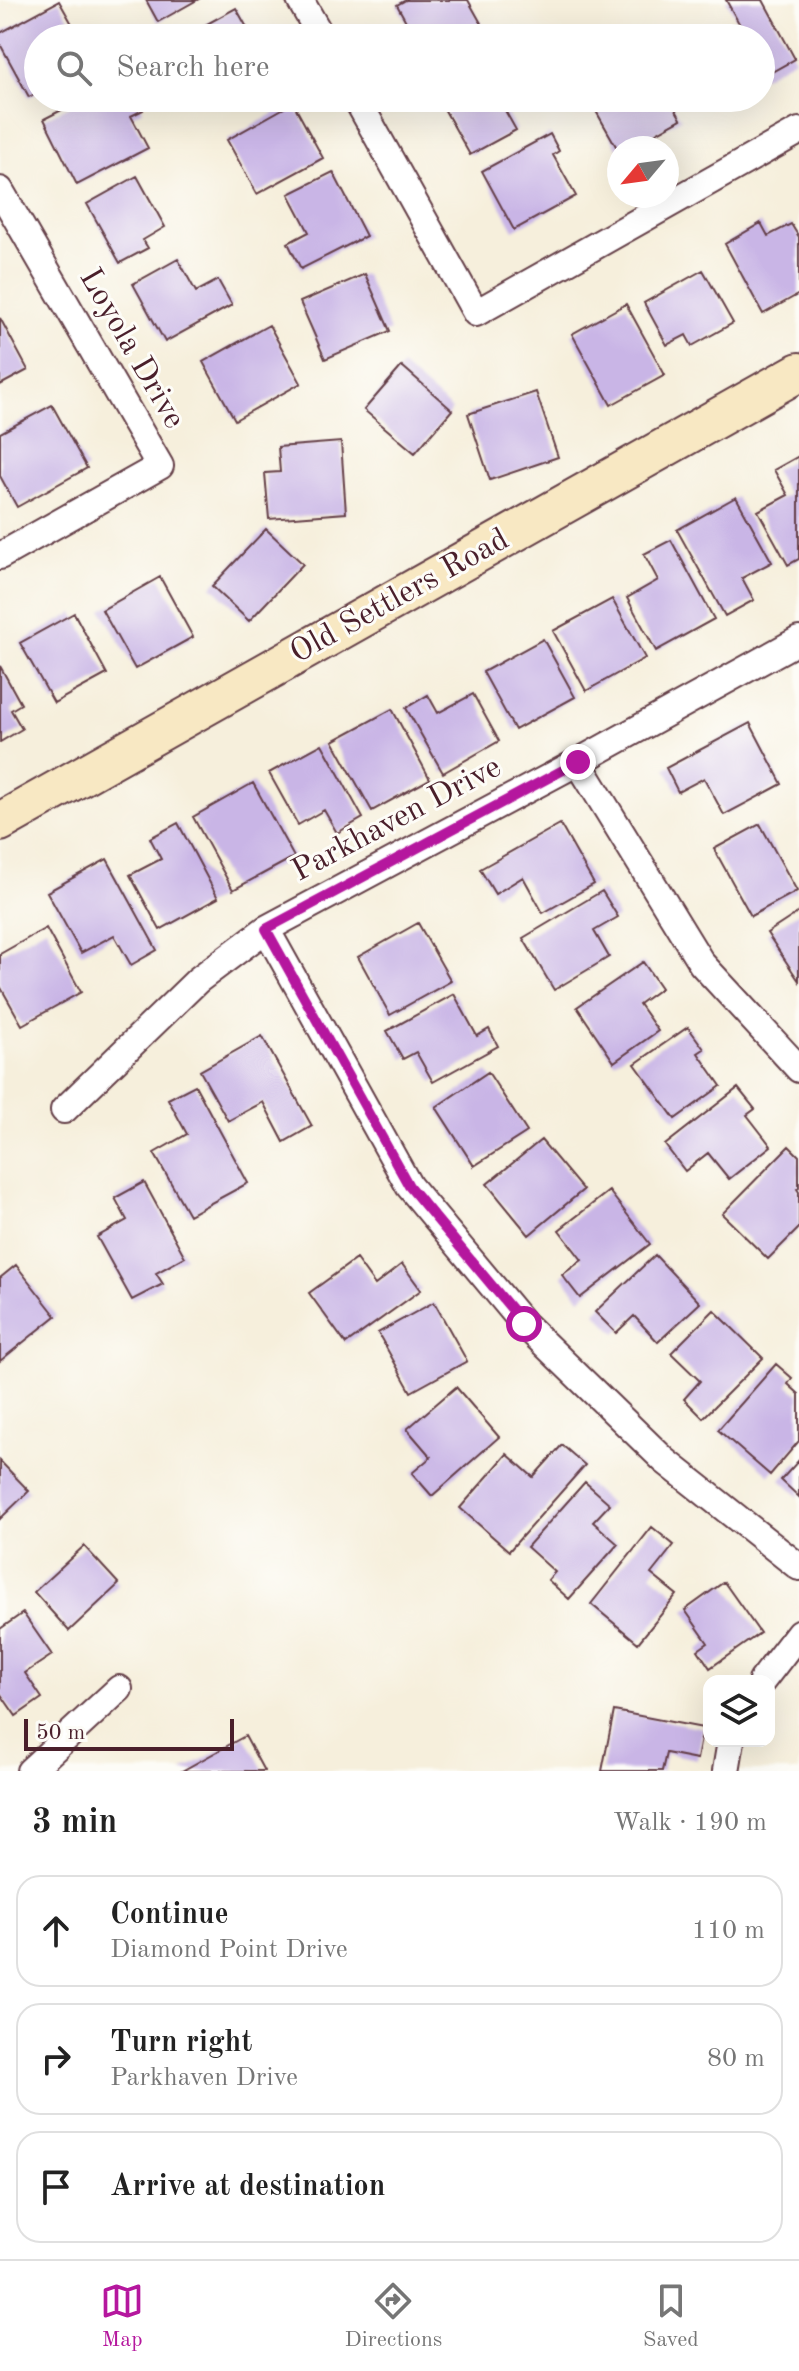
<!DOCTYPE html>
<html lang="en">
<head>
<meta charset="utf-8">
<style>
	body { margin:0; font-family:"Old Standard TT",serif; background:#f6f6f6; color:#222 }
	.controls { position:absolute; right:24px; bottom:24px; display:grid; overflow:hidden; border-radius:16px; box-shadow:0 8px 32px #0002 }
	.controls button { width:72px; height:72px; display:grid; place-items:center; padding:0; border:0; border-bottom:2px solid #e0e0e0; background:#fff; color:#222; font:40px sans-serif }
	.compass { position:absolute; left:607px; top:136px; width:72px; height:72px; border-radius:50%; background:#fff; box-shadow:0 8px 32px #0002; rotate:241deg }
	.scale { position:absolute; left:24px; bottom:20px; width:210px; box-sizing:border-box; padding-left:8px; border:4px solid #4a1f2b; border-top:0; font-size:22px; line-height:28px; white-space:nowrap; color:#4a1f2b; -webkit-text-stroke:6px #fdfcf7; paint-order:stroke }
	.stop { position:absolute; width:24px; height:24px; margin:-18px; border:6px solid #b5179e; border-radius:50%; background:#fff }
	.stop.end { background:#b5179e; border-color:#fff; box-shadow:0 2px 8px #0008 }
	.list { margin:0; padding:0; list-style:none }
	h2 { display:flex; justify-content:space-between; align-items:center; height:104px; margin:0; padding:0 32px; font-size:34px }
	h2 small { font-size:26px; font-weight:400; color:#767676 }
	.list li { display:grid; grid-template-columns:52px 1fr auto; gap:24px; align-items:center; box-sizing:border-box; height:112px; margin:0 16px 16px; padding:0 16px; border:2px solid #e0e0e0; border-radius:24px }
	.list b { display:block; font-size:30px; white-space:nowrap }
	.list p { margin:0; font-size:26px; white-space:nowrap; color:#767676 }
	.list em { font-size:26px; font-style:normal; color:#767676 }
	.icon { flex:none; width:44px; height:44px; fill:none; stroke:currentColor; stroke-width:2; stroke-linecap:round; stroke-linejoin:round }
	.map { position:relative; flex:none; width:799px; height:1771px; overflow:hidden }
	.search { position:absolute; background:#fff; box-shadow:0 8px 32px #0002; left:24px; right:24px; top:24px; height:88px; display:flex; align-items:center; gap:20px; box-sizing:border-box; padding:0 28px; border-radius:44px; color:#767676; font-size:30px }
	.sheet { height:488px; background:#fff }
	nav { display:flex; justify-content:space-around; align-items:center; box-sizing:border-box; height:112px; border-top:2px solid #e0e0e0; background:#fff; font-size:22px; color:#767676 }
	nav a { display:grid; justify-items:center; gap:4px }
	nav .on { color:#b5179e }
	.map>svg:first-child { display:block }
</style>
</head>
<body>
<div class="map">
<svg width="799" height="1771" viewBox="0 0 799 1771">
	<rect width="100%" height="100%" fill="#fdfcf7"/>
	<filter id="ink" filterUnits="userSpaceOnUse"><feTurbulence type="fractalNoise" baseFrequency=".0125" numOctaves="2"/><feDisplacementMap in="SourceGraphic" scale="16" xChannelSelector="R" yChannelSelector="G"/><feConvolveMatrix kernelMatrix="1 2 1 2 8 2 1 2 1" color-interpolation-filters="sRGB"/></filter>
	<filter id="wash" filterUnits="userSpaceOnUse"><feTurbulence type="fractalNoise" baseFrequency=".006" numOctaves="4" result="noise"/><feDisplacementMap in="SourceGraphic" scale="32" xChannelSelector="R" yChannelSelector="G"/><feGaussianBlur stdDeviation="1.8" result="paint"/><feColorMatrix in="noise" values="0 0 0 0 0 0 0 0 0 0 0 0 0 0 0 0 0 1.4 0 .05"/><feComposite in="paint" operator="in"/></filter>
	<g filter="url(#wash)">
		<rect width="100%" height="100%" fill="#f6efdc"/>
		<g id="blocks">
			<!-- building -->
			<path fill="#c9b5e6" d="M146,0H197L158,22Z
				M406,0H468L486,32L474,38H415L397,5Z
				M726,0H763L795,59L761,78V38H737L745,34Z
				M59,1L80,38H38V92L29,97L0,44V33Z
				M236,8L253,38H200L196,30Z
				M85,98H137L143,110L131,116L148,148L77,185L44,119Z
				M438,98H498L516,130L470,155Z
				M618,98H669L681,119L629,148H617L596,111Z
				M293,103L323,158L257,194L227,140Z
				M550,134L559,151L553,155L576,196L514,230L482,171Z
				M333,172L366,236L301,269L288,243L309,232L289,194Z
				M137,176L165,227L143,240L148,248L120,263L87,204Z
				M761,223L768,236L791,224L799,237V294L763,314L725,244Z
				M178,259L196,292L218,280L232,305L165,342L133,284Z
				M703,270L733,323L692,346L686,335L667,345L644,303Z
				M365,274L390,331L325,359L300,302Z
				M626,304L665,375L611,405L572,334Z
				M0,318L28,370L0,385Z
				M269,325L301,383L235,420L203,362Z
				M402,366L452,410L415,453L364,410Z
				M536,392L558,457L490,480L468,414Z
				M52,405L87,468L17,507L0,476V433Z
				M341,442L346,513L269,519L265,473L280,472L278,447Z
				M799,456V559L788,565L758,511L788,495L774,470Z
				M736,497L772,562L742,578L754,600L725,616L677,530Z
				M266,529L303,564L249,621L212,586Z
				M671,540L714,619L656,651L627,598L658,580L644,554Z
				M160,577L193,637L135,669L102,610Z
				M612,599L645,658L586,691L553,631Z
				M74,613L107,674L54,703L20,643Z
				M543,639L575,697L515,730L483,672Z
				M0,666L21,704L11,710L22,729L0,742Z
				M473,694L499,741L443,773L406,708L428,695L438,713Z
				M392,709L430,779L372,811L333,741Z
				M750,723L782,784L724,815L704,778L678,792L666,768Z
				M322,744L363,818L337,833L324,810L298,825L269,773Z
				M253,783L294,857L233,890L193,817Z
				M178,823L218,898L160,930L130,875L161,859L150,838Z
				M560,824L594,884L543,913L523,877L495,894L480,869Z
				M760,824L797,891L751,916L714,849Z
				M107,859L157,950L131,965L114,935L81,953L47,892Z
				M602,891L618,917L594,931L609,957L554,990L523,938Z
				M799,912V981L767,933Z
				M418,923L451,981L390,1015L358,957Z
				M46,928L81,992L22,1025L0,986V954Z
				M643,962L661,988L639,1004L658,1031L614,1062L577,1007Z
				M454,994L477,1036L489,1029L498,1046L433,1082L416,1052L403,1059L387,1031Z
				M688,1027L704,1049L698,1053L721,1086L675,1119L635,1064Z
				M262,1036L312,1126L284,1142L263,1102L228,1121L200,1071Z
				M488,1072L527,1132L474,1166L436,1107Z
				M195,1085L248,1183L189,1215L154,1153L187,1134L168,1099Z
				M738,1088L755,1109L747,1115L771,1146L729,1179L708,1153L685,1171L665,1145Z
				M541,1140L583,1190L529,1235L487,1184Z
				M789,1146L799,1156V1187L797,1189L799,1192V1228L768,1259L722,1214Z
				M144,1182L185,1257L156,1273L163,1284L132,1300L97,1237L127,1220L115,1198Z
				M609,1191L650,1244L580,1298L562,1275L582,1260L559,1230Z
				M655,1255L700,1303L658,1342L634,1316L616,1333L595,1312Z
				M356,1259L375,1285L402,1264L421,1290L346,1344L309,1293Z
				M16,1265L56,1316L0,1361V1278Z
				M434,1302L467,1361L411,1392L378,1333Z
				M714,1310L763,1358L703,1418L684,1399L700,1381L671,1353Z
				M776,1364L792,1378L788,1384L799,1394V1441L770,1475L718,1430Z
				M456,1387L499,1437L432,1496L412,1473L431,1457L407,1429Z
				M562,1445L585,1465L509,1551L460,1508L507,1454L533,1477Z
				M799,1460V1497L781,1480Z
				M0,1461L29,1491L0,1519Z
				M585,1482L610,1504L593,1522L618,1544L569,1599L548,1580L555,1572L527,1547Z
				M652,1527L674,1545L651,1574L677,1595L638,1643L591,1604Z
				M84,1546L119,1584L69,1631L34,1592Z
				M724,1582L760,1633L710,1668L698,1650L708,1643L685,1610Z
				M23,1613L52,1655L25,1673L42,1698L16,1716L0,1693V1629Z
				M614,1711L703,1728L697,1759L666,1753L662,1771H602Z
				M245,1736L264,1771H182Z"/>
		</g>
	</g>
	<g filter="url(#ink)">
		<use href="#blocks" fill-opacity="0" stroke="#643e46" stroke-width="2"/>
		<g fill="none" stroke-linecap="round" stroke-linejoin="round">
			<!-- minor casing -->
			<g stroke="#643e46" stroke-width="30">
				<path id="minor" d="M300,0L322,38
					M356,98L476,313L799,131
					M0,190L160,466L0,556
					M578,762L702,964L799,1069
					M266,929L409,1186L524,1324L664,1460L799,1567
					M64,1110L198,980L266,929L578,762L799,640
					M762,1681L799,1633
					M30,1771L119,1689
					M726,1771L731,1741"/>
			</g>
			<!-- secondary casing -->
			<g stroke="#643e46" stroke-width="42">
				<path id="secondary" d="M0,822L799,372"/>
			</g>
			<!-- minor -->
			<use href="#minor" stroke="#fff" stroke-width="26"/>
			<!-- secondary -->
			<use href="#secondary" stroke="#f8e8c3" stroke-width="38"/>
		</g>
	</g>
	<g fill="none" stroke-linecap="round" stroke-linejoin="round" filter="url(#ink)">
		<!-- route -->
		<path stroke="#b5179e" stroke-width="10" d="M524,1324L409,1186L266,929L578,762"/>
	</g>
	<g text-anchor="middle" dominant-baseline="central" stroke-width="6" stroke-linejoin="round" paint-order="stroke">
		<!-- street labels -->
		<g font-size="32" fill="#4a1f2b" stroke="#fdfcf7">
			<text transform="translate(131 349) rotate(60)">Loyola Drive</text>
			<text transform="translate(400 597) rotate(-29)">Old Settlers Road</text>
			<text transform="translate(397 820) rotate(-28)">Parkhaven Drive</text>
		</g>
	</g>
</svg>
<div class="controls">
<button><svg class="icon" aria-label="layers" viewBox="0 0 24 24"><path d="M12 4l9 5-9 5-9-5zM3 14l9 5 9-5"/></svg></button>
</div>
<svg class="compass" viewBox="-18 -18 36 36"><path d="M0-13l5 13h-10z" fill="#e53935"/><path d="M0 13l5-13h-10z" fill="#767676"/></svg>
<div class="scale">50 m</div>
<div class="stop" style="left:524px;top:1324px"></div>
<div class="stop end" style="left:578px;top:762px"></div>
<div class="search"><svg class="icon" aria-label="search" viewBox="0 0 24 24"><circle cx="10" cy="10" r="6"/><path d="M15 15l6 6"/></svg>Search here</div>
</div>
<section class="sheet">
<h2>3 min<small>Walk · 190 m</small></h2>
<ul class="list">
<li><svg class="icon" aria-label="ahead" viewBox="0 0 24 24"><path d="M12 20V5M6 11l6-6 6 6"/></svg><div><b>Continue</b><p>Diamond Point Drive</p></div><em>110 m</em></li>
<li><svg class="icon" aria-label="right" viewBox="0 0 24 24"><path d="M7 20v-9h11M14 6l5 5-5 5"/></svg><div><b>Turn right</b><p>Parkhaven Drive</p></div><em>80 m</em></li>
<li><svg class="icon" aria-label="arrive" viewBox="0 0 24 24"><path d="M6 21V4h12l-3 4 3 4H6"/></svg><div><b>Arrive at destination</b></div></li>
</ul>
</section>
<nav>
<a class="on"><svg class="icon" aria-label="map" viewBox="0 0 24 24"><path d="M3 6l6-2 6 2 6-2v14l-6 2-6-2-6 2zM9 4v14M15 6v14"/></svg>Map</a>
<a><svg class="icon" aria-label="directions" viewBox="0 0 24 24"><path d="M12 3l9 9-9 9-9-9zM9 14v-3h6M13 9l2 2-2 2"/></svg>Directions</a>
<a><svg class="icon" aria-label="saved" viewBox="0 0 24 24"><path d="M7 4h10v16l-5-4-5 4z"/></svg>Saved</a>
</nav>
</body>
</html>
